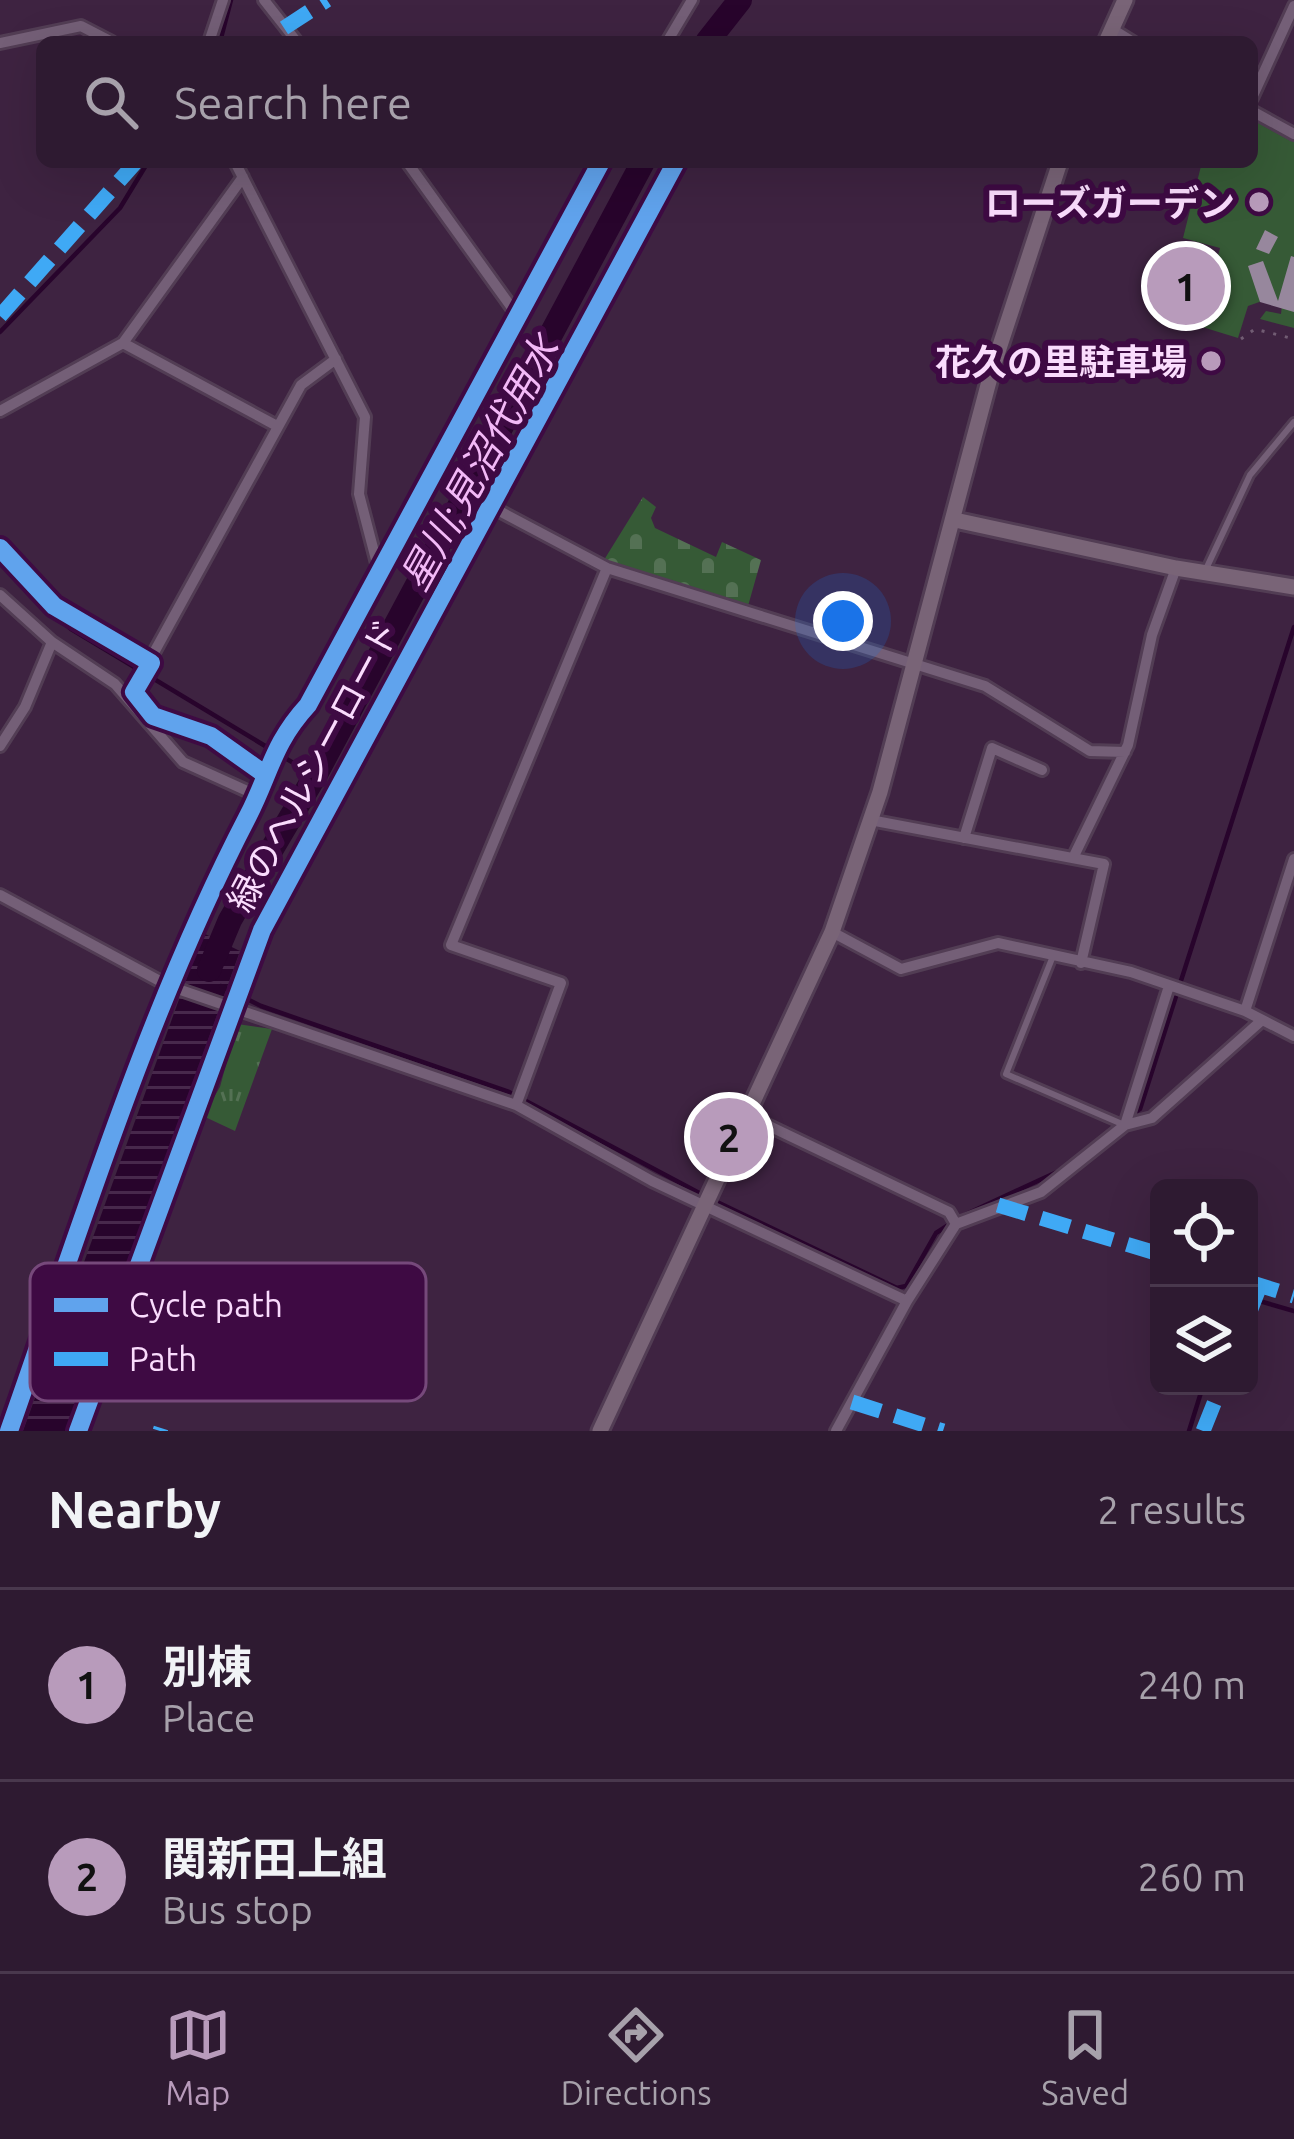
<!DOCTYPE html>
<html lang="en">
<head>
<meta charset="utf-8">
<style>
	body { margin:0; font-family:Ubuntu,"Noto Sans JP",sans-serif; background:#362339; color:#f1f3f6 }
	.controls { position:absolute; right:36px; bottom:36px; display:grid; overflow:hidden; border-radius:18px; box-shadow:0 12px 48px #0002 }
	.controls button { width:108px; height:108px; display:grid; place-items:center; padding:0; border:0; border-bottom:3px solid #49384d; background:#2e1a31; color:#f1f3f6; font:60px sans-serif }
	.you { position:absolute; left:843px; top:621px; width:42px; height:42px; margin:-30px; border:9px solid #fff; border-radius:50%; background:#1a73e8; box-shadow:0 0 0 18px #1a73e833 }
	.badge { display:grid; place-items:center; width:78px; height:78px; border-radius:50%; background:#b89bbb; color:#111; font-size:39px; font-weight:700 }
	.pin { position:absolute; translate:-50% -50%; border:6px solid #fff; box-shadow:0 3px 12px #0006 }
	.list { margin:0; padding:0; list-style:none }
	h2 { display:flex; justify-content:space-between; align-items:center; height:156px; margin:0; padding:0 48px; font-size:51px }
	h2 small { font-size:39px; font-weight:400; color:#a7a1ab }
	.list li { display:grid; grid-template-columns:78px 1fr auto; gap:36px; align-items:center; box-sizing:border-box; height:192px; padding:0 48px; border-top:3px solid #49384d }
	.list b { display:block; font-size:45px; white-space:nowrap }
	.list p { margin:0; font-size:39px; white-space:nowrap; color:#a7a1ab }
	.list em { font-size:39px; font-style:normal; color:#a7a1ab }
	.icon { flex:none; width:66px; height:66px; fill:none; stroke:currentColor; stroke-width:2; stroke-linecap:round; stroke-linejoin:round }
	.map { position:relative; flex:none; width:1294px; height:1431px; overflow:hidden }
	.search { position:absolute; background:#2e1a31; box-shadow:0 12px 48px #0002; left:36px; right:36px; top:36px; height:132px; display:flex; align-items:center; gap:30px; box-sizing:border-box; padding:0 42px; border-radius:18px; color:#a7a1ab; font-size:45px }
	.sheet { height:540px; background:#2e1a31 }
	nav { display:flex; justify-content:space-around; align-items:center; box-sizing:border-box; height:168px; border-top:3px solid #49384d; background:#2e1a31; font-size:33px; color:#a7a1ab }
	nav a { display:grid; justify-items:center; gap:6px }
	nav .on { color:#b89bbb }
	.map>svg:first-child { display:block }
</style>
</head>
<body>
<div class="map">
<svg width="1294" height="1431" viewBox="0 0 1294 1431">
	<defs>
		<pattern id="cemetery-stones" width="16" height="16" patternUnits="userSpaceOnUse" patternTransform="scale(3)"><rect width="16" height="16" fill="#365a36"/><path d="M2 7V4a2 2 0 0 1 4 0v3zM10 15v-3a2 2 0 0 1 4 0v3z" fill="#547154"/></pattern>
		<pattern id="park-tufts" width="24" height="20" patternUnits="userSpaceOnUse" patternTransform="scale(3)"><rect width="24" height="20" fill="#365a36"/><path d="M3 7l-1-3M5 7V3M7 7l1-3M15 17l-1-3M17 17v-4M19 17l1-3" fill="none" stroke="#547154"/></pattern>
		<pattern id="water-rules" width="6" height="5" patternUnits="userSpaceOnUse" patternTransform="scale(3)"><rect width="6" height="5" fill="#28042c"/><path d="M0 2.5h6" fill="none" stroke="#48284c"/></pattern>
	</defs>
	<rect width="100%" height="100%" fill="#3e2341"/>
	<!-- green -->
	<path fill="#365a36" d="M1256,120L1294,139V328L1260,319L1266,311L1281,314L1282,305L1265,300L1248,306L1238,338L1199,326L1220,248L1183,238L1202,162H1252Z"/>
	<!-- cemetery -->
	<path fill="url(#cemetery-stones)" d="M643,497L656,507L651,518L655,528L716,557L722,542L761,560L748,606L604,560Z"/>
	<!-- park -->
	<path fill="url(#park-tufts)" d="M237,1024L272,1029L235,1131L203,1116L220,1087Z"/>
	<!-- water -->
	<path fill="url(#water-rules)" d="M203,933L240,951L68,1431H23Z"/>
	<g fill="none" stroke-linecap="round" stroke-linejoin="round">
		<!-- stream -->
		<path stroke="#28042c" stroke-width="4.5" d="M220,42L231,0
			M0,332L120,208L148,162
			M0,563L71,629L315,776
			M221,986L261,1006L509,1092L705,1196
			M1133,1114L1140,1109L1294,627
			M715,1201L897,1288L906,1286L936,1233L950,1224
			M960,1217L1057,1172
			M1249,1298L1294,1311
			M1189,1431L1203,1386"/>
		<!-- river -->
		<path stroke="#28042c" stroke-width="24" d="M707,42L740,0
			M209,970L230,920L315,776L643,162"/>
	</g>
	<!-- building -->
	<path fill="#97879d" d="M1265,230L1278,237L1269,254L1256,249Z
		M1291,256L1294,257V312L1260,302L1248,266L1263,261L1278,301Z
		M1183,259L1202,265L1191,305L1172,300Z"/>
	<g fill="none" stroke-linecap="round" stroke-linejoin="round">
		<!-- lane casing -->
		<g stroke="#523d54" stroke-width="12">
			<path id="lane" d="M1206,569L1250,475L1294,422
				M1053,956L1006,1074L1122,1124"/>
		</g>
		<!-- street casing -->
		<g stroke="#523d54" stroke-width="16">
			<path id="street" d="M264,0L297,42
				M1112,29L1133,42
				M209,42L223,0
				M667,42L692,0
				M0,43L81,26L112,42
				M1252,98L1294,6
				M1252,111L1294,134
				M235,162L365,417L359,494L379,571
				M407,162L517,315
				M123,343L277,426
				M0,411L123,343L243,177
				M490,506L607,568
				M0,595L52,642L115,684L183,762L256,795
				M129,698L301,385L336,359
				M0,746L25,707L52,642
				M870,820L1104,864L1081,963
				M964,838L992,748L1042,770
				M1073,858L1128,745L1152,635L1176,568
				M0,895L169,986L516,1105L652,1181L907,1301
				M832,932L901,969L998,943L1131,972L1245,1011L1294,1036
				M1245,1011L1294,859
				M516,1105L561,983L451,945L607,568L985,686L1090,751L1125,752
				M746,1115L949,1212L956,1224
				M1125,1125L1152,1118L1261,1021
				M9,1431C82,1224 147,1011 248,816C270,773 273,743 308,705L601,162
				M836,1431L907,1301L956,1224L1041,1192L1125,1125L1169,986"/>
		</g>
		<!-- secondary casing -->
		<g stroke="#523d54" stroke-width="21">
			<path id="secondary" d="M1106,42L1125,0
				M955,520L1176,568L1294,587
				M600,1431L832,932L880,792L992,370L1060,162"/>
		</g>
		<!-- path -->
		<path stroke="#715c73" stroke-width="3" stroke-dasharray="3 9" stroke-linecap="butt" d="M1241,339L1255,329L1294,339"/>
		<!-- lane -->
		<use href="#lane" stroke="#745f77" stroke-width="6"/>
		<!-- street -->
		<use href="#street" stroke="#745f77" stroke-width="10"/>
		<!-- secondary -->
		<use href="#secondary" stroke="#796477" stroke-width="15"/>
		<!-- quiet -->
		<path stroke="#3fa9f5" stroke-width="15" stroke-dasharray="30 15" stroke-linecap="butt" d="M284,28L327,0
			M0,316L136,162
			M998,1205L1159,1254
			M1249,1282L1294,1296
			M1249,1314L1260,1286
			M852,1402L943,1431
			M160,1431L161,1428
			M1203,1431L1221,1386"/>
		<!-- cycleway casing -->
		<g stroke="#3e0a43" stroke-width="26">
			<path id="cycleway" d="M0,548L54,606L151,663L134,692L153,716L211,736L263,773
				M9,1431C82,1224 147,1011 248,816C270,773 273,743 308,705L601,162
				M78,1431L262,930L676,162"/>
		</g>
		<!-- cycleway -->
		<use href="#cycleway" stroke="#60a3ed" stroke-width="18"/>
	</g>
	<!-- markers -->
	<g fill="#b89bbb" stroke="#3e0a43" stroke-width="4.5">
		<circle cx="1259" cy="202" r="12"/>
		<circle cx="1211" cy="361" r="12"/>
	</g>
	<g text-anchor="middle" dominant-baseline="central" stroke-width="12" stroke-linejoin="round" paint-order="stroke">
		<!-- poi labels -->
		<g font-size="36" font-weight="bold" fill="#fadcfd" stroke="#3e0a43" text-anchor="end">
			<text x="1235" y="202">ローズガーデン</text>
			<text x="1187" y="361">花久の里駐車場</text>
		</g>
		<!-- street labels -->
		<g font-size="36" fill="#fadcfd" stroke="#3e0a43">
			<text transform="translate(313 765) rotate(-62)">緑のヘルシーロード</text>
		</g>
		<!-- water labels -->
		<g font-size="39" font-style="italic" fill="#f3b9f7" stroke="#3e0a43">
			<text transform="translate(479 463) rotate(-61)">星川;見沼代用水</text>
		</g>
	</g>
	<!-- legend -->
	<rect x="30" y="1263" width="396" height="138" rx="18" fill="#3e0a43" stroke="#76497b" stroke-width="3"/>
	<rect x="54" y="1298" width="54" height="14" fill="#60a3ed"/>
	<rect x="54" y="1352" width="54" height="14" fill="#3fa9f5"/>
	<g font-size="33" fill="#fadcfd">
		<text x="129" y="1317">Cycle path</text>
		<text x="129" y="1371">Path</text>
	</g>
</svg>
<div class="controls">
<button><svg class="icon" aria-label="locate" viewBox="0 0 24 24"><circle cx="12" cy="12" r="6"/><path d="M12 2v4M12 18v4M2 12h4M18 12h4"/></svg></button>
<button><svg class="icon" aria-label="layers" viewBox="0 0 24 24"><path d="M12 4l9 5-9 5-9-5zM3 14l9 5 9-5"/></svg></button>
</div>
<div class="you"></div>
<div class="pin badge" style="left:1186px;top:286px">1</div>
<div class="pin badge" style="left:729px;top:1137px">2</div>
<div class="search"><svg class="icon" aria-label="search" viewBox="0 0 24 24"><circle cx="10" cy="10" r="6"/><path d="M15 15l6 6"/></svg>Search here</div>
</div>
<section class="sheet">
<h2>Nearby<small>2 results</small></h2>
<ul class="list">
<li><span class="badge">1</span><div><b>別棟</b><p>Place</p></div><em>240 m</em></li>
<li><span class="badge">2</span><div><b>関新田上組</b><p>Bus stop</p></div><em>260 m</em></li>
</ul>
</section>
<nav>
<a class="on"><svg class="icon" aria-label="map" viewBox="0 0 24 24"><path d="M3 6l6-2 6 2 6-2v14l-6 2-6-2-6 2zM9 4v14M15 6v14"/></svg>Map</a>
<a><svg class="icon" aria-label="directions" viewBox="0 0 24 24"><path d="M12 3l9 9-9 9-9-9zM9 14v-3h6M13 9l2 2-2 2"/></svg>Directions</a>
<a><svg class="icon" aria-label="saved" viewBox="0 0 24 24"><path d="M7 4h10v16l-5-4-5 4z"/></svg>Saved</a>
</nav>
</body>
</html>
